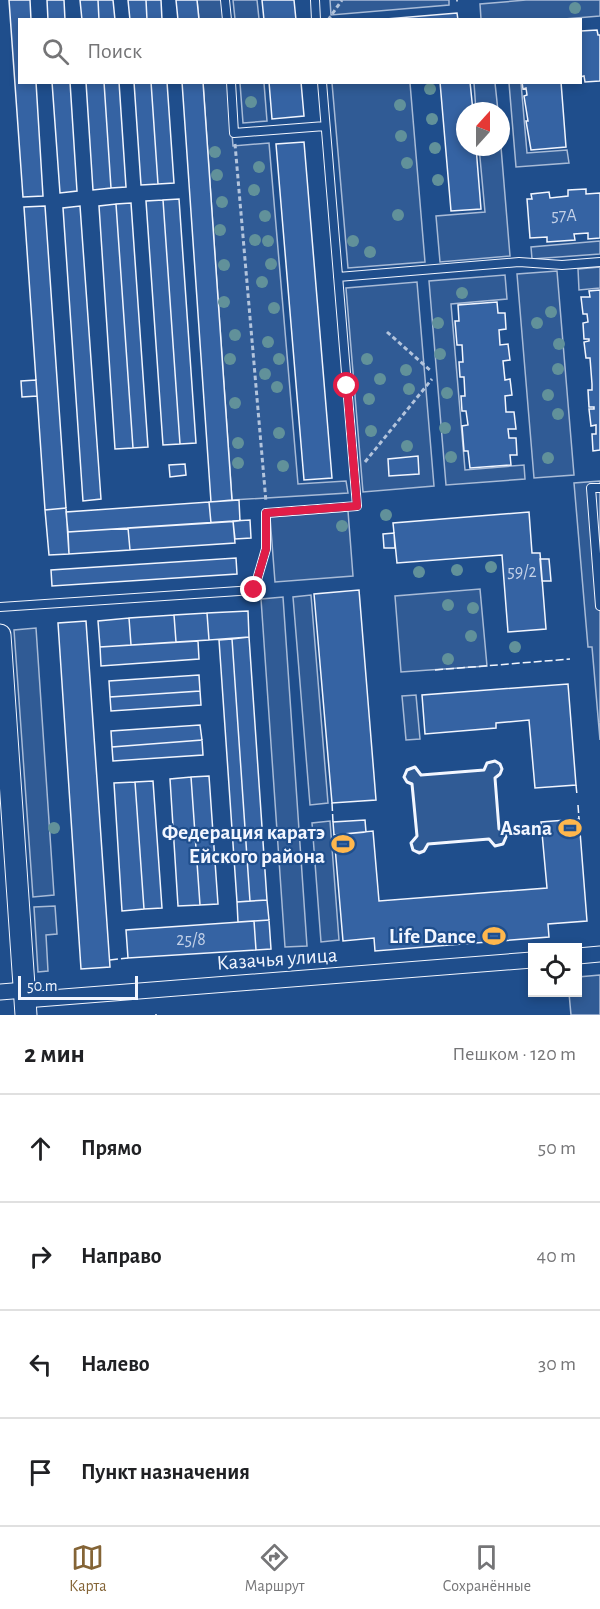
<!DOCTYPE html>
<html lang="ru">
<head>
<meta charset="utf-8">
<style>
	body { margin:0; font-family:"Alegreya Sans",sans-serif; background:#f6f6f6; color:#202124 }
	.controls { position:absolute; right:18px; bottom:18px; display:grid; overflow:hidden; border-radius:0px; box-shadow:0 3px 9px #0003 }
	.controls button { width:54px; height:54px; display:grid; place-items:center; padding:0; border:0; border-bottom:2px solid #e0e0e0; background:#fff; color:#202124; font:30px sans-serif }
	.compass { position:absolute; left:456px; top:102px; width:54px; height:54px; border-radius:50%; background:#fff; box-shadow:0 3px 9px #0003; rotate:21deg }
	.scale { position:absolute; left:18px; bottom:15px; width:120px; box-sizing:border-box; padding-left:6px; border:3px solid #f2f6ff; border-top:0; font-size:16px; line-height:21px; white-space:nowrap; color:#f2f6ff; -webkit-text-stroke:4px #1f4e8c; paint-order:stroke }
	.stop { position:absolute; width:18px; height:18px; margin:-14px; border:4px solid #e11d48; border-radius:50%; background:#fff }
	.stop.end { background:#e11d48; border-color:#fff; box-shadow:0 2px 6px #0008 }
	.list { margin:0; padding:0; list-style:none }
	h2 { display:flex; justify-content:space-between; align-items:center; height:78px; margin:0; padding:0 24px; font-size:26px }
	h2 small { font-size:20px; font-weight:400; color:#757577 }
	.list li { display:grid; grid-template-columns:39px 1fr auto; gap:18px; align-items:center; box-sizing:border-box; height:108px; padding:0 24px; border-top:2px solid #e0e0e0 }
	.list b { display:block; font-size:22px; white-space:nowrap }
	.list em { font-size:20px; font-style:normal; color:#757577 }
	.icon { flex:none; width:33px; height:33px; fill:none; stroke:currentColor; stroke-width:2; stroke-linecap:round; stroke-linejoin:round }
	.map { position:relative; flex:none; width:600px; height:1015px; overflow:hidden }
	.search { position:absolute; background:#fff; box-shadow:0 3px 9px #0003; left:18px; right:18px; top:18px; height:66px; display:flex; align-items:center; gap:15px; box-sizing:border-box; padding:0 21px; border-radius:0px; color:#757577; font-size:22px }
	.sheet { height:510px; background:#fff }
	nav { display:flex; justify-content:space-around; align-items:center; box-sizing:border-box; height:84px; border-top:2px solid #e0e0e0; background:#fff; font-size:16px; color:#757577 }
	nav a { display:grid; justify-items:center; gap:3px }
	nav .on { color:#846436 }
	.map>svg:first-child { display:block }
</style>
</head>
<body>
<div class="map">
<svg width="600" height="1015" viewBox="0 0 600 1015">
	<rect width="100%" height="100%" fill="#1f4e8c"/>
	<!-- built -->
	<path fill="#305b95" stroke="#a8bbd7" stroke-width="1.5" d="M197,0H223L224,19H199Z
		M233,0H257L259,19H235Z
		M330,0H449V5L331,15Z
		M526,0H600V16L552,20L481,19L480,4Z
		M203,83H228L233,146L269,143L298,484L346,481L348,493L232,500Z
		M240,83H264L267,121L243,123Z
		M332,83H410L425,262L348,268Z
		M474,83H495L498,111H476Z
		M509,83H521L527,153L567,150L569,163L516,167Z
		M479,147H501L510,256L440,262L436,216L485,212Z
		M600,241V254L532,259L531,247Z
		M600,267V288L579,290L578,269Z
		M557,271L574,475L534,478L517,274Z
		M505,275L507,299L451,304L465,470L524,465L525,479L446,485L429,281Z
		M417,282L434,486L363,492L346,288Z
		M600,481V740L592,647H588L574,483Z
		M348,511L353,576L275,582L270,517Z
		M480,589L487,666L401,672L395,596Z
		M311,595L328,803L310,805L293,597Z
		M283,597L307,946L285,947L261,599Z
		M36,628L54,895L33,897L14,630Z
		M416,695L420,739L406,740L402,696Z
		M495,761L500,764L502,769L500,774L495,778L499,829L504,832L506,837L503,844L495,846L489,839L428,844L426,849L422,852L413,850L411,843L417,836L412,785L407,782L404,777L407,770L415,767L422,775L484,770L487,763Z
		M330,821L339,940L321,942L312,823Z
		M55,906L57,934L46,935L48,971L38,972L34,907Z
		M600,975V1015H571L569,993H578V977Z"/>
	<!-- building -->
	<path fill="#3563a3" stroke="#f2f6ff" stroke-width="1.5" d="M9,0H30L31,20H20V82H36L43,196L23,197Z
		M47,0H64L65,20H48Z
		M80,0H98L99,20H82Z
		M98,0H113L115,20H99Z
		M128,0H146L147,20H130Z
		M146,0H161L162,20H147Z
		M176,0H197L199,20H178Z
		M262,0H294L296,20H264Z
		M457,13L458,20H374Z
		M597,30L598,35H600V81L585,82L584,76L580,77L581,31Z
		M52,82H70L77,191L60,193Z
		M86,82H104L111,188L93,190Z
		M104,82H119L126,187L111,188Z
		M134,82H151L158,184L141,185Z
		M151,82H167L174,183L158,184Z
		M182,82H203L232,500L211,502Z
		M269,82H301L304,116L272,119Z
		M440,82H470L473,111H465V147H476L481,209L451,211Z
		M522,82H561L566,147L531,150L526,121H528L524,96L527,95L526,88L523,89Z
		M304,142L332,478L304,480L276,144Z
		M586,189V194L600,193V238L588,239V233L574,234L575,240L547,242V237L530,238L527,199H532L531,194L549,192L550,198L568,196V190Z
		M179,199L196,443L180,444L163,200Z
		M163,200L180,444L163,445L146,201Z
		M131,203L148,447L133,448L116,204Z
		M116,204L133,448L115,449L99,206Z
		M45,206L66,508L45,510L24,207Z
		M80,206L101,499L83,501L63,208Z
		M600,290V450L593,451L592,434H596V425L591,426L589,409H594V407H589L588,390H592V384L590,358H586L584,342L589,341V339H584L583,323L588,322L587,314H583L581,297H590L589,291Z
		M497,302L498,313H505L506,329L499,330L500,345L508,344L510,360L503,361L505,380L510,379L512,395L505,396L506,412H514L516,429H508L509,438H516L517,455H510L511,465L470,468L468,451H464L462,426L468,425L466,411H462L461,396H465L464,377H460L459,362H463L462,345H457L455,321H459L458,305Z
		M36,380L37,396L22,397L21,381Z
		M418,456L419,474L389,476L388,459Z
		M185,464L186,475L170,477L169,465Z
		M239,500L240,521L211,523L209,502Z
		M209,502L211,523L68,532L66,512Z
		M66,508L69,554L49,555L45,510Z
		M529,512L532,553H540L546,629L508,632L502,555L397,563L393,523Z
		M250,520L251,538L235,539L233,521Z
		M233,521L235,543L130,550L128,528Z
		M128,528L130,550L69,554L68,532Z
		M394,533L395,548H384L383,534Z
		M236,558L237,574L52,586L51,570Z
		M540,559H549L551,581H542Z
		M359,590L376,800L332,803L314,594Z
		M248,611L249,637L209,640L207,613Z
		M207,613L209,640L176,642L174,615Z
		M174,615L176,642L131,645L129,618Z
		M129,618L131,645L100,647L98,621Z
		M86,621L110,967L81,969L58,623Z
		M249,637L267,900L250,901L232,639Z
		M232,639L250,901L237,902L219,640Z
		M198,641L199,659L101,666L100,647Z
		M199,675L200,691L110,697L109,681Z
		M568,684L576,785L535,788L529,720L496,723V728L425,734L422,695Z
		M200,691L201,705L111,711L110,697Z
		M200,725L202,740L112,747L111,731Z
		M202,740L203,755L113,761L112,747Z
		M209,776L218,904L200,905L191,777Z
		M191,777L200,905L178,906L170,779Z
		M153,781L162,908L144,909L135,782Z
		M135,782L144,909L122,911L114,783Z
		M579,819L587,921L548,924L549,937L375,951L374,938L343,941L334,835L373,831L379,901L547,888L541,822Z
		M365,820L366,832L334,835L333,822Z
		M267,900L269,920L238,922L237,902Z
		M269,920L271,949L256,950L254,921Z
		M254,921L256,950L128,958L126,930Z"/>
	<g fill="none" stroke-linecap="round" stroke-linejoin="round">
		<!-- lane casing -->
		<g stroke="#f2f6ff" stroke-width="10">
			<path id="lane" d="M225,0L227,20
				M315,0L316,20
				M231,82L234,133L325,126
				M338,277L519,262L562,265L600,262
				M600,488H591L600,606
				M0,607L254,590L266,549V513L357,506L322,82"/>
		</g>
		<!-- street casing -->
		<g stroke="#f2f6ff" stroke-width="17">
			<path id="street" d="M578,956L600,954
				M0,992L25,990
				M25,1000L532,960"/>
		</g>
		<!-- secondary casing -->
		<g stroke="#f2f6ff" stroke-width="23">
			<path id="secondary" d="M0,635L26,1015"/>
		</g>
		<!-- path -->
		<path stroke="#b3c4dc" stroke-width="3" stroke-dasharray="4.5 3" stroke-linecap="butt" d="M456,0H458
			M328,20L342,0
			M235,144L266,502
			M387,332L431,371
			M365,462L432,379"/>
		<!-- lane -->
		<use href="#lane" stroke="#1f4e8c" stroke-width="8"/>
		<!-- street -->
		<use href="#street" stroke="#1f4e8c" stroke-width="15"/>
		<!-- secondary -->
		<use href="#secondary" stroke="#1f4e8c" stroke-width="21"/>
		<!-- fence -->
		<path stroke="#f2f6ff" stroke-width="1.5" stroke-dasharray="8 3" stroke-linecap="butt" d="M435,670L570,659
			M576,785L577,795
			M332,803L333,822
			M578,805L579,819
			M110,960L128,958
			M156,1014V1015"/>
		<!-- wall -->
		<path stroke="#f2f6ff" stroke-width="3" d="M495,761L500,764L502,769L500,774L495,778L499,829L504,832L506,837L503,844L495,846L489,839L428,844L424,851L419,853L413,850L411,843L417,836L412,784L407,782L404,777L407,770L415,767L421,775L484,770L487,763Z"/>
	</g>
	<!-- trees -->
	<g fill="#61919a">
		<circle cx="575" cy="8" r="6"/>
		<circle cx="430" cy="89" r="6"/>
		<circle cx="251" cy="102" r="6"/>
		<circle cx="400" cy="105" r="6"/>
		<circle cx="432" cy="119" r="6"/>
		<circle cx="401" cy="136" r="6"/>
		<circle cx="435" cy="148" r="6"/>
		<circle cx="215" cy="152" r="6"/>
		<circle cx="407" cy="163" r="6"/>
		<circle cx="259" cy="167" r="6"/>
		<circle cx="217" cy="175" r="6"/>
		<circle cx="438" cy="180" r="6"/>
		<circle cx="254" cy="190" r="6"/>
		<circle cx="222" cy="202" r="6"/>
		<circle cx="398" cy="215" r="6"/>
		<circle cx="265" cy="216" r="6"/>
		<circle cx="220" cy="230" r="6"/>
		<circle cx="255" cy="240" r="6"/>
		<circle cx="268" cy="241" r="6"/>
		<circle cx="353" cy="241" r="6"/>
		<circle cx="370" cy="252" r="6"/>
		<circle cx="271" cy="264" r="6"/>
		<circle cx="224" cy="265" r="6"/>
		<circle cx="262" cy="282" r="6"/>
		<circle cx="462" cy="293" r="6"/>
		<circle cx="224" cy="302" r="6"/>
		<circle cx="274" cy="308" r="6"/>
		<circle cx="551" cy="312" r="6"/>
		<circle cx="438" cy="323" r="6"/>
		<circle cx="537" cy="323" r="6"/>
		<circle cx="235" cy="335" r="6"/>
		<circle cx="268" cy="342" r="6"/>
		<circle cx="559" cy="344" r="6"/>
		<circle cx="440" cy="354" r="6"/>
		<circle cx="230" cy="359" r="6"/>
		<circle cx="279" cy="359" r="6"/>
		<circle cx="367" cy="359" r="6"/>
		<circle cx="558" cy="369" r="6"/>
		<circle cx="406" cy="370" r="6"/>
		<circle cx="265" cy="374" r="6"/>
		<circle cx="380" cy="379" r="6"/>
		<circle cx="277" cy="387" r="6"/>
		<circle cx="409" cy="389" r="6"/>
		<circle cx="447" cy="393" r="6"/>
		<circle cx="548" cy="395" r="6"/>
		<circle cx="369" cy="399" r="6"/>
		<circle cx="235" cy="403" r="6"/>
		<circle cx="558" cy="414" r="6"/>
		<circle cx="445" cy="428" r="6"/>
		<circle cx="371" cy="431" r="6"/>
		<circle cx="279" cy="433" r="6"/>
		<circle cx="238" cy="443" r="6"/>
		<circle cx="407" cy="446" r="6"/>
		<circle cx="451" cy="457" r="6"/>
		<circle cx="548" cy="458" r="6"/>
		<circle cx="238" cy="463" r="6"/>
		<circle cx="283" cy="466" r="6"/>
		<circle cx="386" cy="515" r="6"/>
		<circle cx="342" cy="526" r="6"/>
		<circle cx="491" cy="567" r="6"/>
		<circle cx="457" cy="570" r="6"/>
		<circle cx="419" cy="572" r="6"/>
		<circle cx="448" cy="605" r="6"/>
		<circle cx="473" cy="608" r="6"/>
		<circle cx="471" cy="636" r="6"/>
		<circle cx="515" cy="647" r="6"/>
		<circle cx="448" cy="659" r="6"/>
		<circle cx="54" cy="828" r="6"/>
	</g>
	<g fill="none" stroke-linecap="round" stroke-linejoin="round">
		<!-- route -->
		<path stroke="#e11d48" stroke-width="8" d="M254,590L266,549V513L357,506L347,386"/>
	</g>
	<!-- icons -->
	<defs>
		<g id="stadium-bare" transform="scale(1.8)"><path d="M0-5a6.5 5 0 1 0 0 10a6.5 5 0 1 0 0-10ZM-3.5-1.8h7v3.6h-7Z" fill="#ffb74d" stroke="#1f4e8c" stroke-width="2.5" paint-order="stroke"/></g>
	</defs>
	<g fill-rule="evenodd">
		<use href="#stadium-bare" x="570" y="828"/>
		<use href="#stadium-bare" x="343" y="844"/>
		<use href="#stadium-bare" x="494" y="936"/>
	</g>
	<g text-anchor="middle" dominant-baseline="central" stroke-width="4.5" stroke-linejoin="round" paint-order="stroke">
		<!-- number labels -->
		<g font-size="18" fill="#c3d1e8">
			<text x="564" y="216">57А</text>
			<text x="522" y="572">59/2</text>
			<text x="191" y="940">25/8</text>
		</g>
		<!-- poi labels -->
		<g font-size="21" font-weight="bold" fill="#f2f6ff" stroke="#1f4e8c" text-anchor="end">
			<text x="552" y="828">Asana</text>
			<text x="325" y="832">Федерация каратэ<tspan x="325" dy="24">Ейского района</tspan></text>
			<text x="476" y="936">Life Dance</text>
		</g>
		<!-- street labels -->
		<g font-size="21" fill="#f2f6ff" stroke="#1f4e8c">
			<text transform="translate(277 959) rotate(-4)">Казачья улица</text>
		</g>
	</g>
</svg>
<div class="controls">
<button><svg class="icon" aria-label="locate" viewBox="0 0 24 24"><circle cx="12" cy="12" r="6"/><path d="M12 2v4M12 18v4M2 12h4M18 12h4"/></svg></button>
</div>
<svg class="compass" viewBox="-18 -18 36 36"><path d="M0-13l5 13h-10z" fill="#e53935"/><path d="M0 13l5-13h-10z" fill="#757577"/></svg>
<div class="scale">50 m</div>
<div class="stop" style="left:347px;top:386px"></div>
<div class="stop end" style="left:254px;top:590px"></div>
<div class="search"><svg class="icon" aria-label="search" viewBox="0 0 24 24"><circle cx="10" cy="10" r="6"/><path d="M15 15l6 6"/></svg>Поиск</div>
</div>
<section class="sheet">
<h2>2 мин<small>Пешком · 120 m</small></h2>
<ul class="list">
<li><svg class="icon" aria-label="ahead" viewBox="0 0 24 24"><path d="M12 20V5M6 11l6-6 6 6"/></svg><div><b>Прямо</b></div><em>50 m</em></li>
<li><svg class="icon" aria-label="right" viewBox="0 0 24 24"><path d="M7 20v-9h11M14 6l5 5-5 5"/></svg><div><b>Направо</b></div><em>40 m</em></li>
<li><svg class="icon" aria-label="left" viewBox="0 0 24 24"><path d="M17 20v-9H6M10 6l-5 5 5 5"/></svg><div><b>Налево</b></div><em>30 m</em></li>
<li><svg class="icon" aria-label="arrive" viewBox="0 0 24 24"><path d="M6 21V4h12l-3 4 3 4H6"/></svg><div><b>Пункт назначения</b></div></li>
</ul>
</section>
<nav>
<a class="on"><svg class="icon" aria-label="map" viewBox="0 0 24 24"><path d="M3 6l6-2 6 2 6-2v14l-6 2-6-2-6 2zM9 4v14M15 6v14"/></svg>Карта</a>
<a><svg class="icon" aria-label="directions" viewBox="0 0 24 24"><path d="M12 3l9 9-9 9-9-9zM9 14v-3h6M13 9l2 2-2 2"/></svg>Маршрут</a>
<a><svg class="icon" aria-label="saved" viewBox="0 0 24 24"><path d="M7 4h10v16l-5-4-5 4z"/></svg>Сохранённые</a>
</nav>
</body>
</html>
